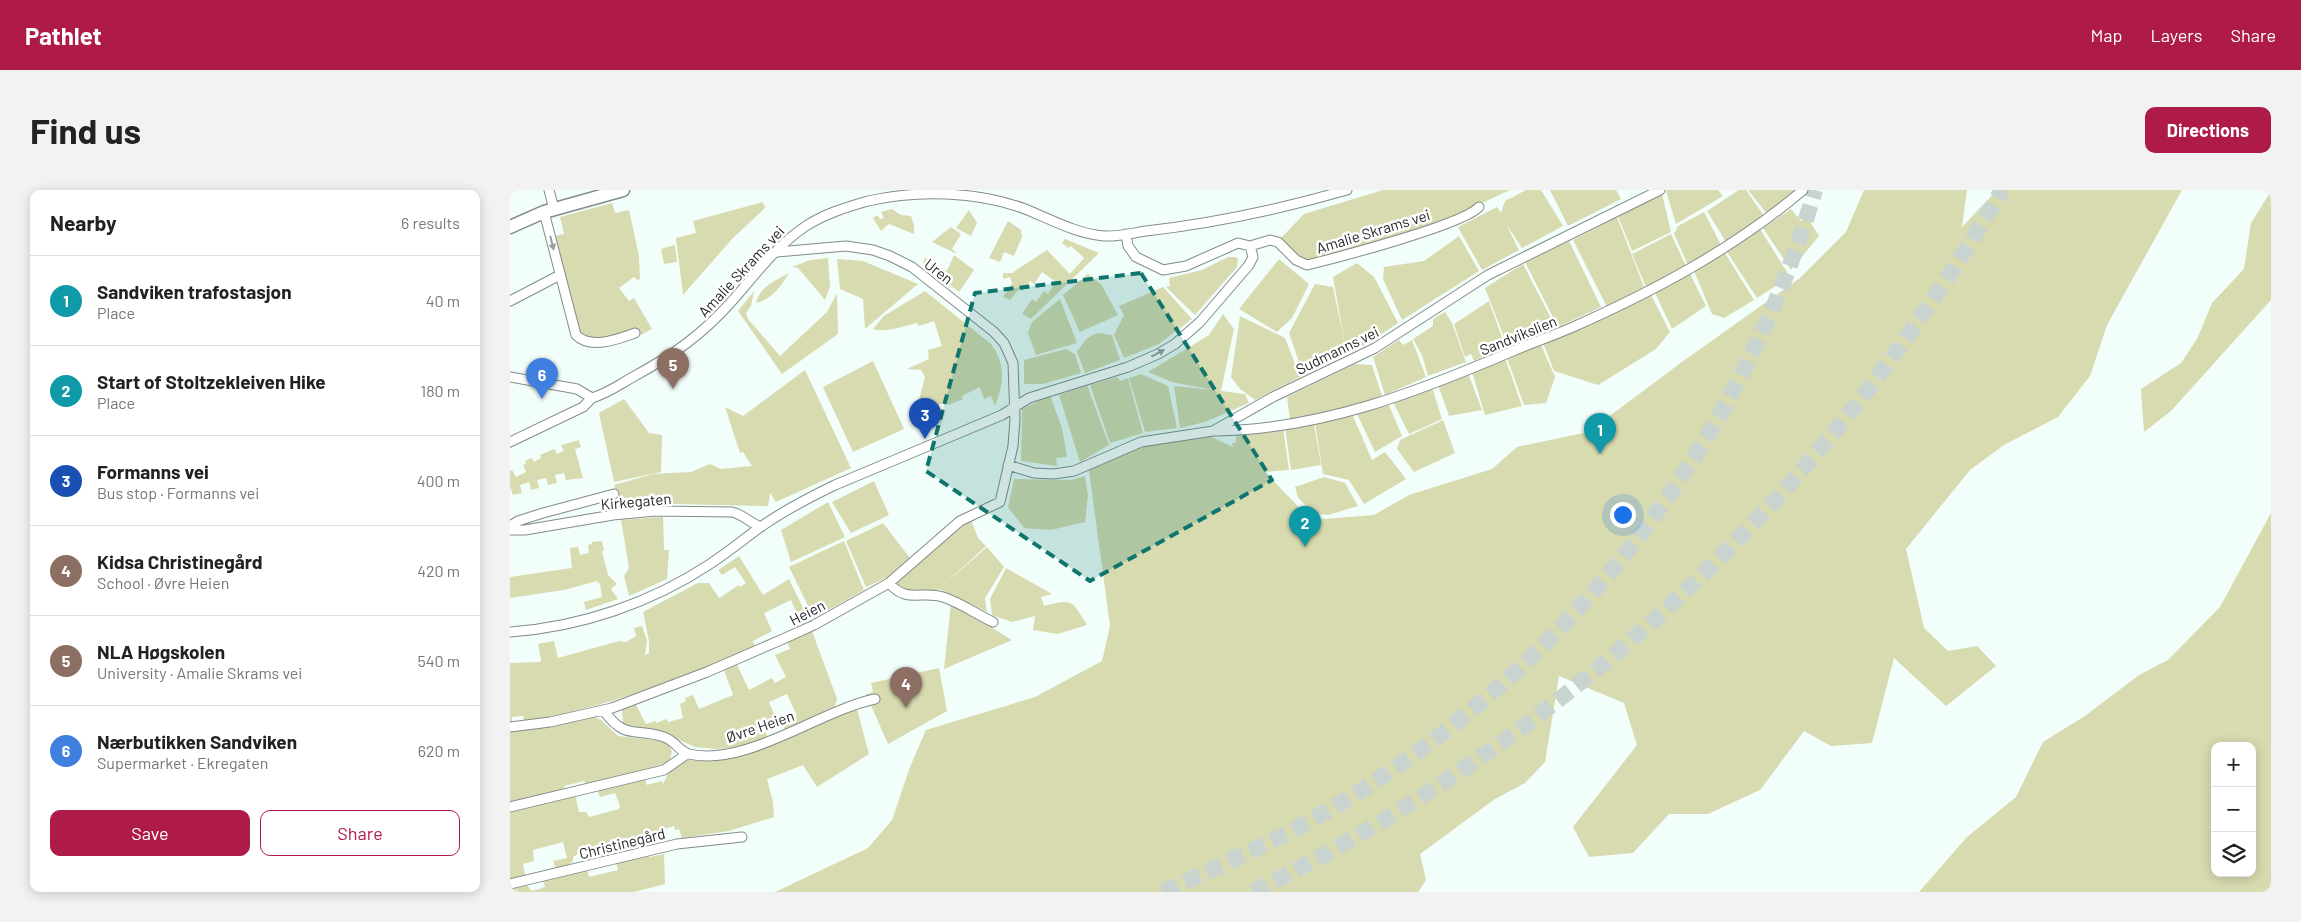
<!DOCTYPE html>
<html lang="en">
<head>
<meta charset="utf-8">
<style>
	body { margin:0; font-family:Barlow,sans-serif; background:#f2f2f2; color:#222 }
	.controls { position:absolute; right:15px; bottom:15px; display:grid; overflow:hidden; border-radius:10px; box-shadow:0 2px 12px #0003 }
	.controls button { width:45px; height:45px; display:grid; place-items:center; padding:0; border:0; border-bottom:1px solid #e0e0e0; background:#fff; color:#222; font:25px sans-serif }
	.you { position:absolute; left:1112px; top:324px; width:18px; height:18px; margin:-12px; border:4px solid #fff; border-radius:50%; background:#1a73e8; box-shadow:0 0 0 8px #1a73e833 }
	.badge { display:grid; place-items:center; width:32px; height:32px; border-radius:50%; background:#ae1b48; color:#fff; font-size:16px; font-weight:700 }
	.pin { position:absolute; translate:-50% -41px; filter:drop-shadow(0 1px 2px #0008) }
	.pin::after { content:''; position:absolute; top:26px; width:18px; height:15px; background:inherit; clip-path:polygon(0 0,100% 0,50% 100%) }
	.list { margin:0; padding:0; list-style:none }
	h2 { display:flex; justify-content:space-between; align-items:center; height:65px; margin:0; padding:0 20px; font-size:21px }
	h2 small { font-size:16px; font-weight:400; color:#767676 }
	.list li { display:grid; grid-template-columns:32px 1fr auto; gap:15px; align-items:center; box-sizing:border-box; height:90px; padding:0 20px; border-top:1px solid #e0e0e0 }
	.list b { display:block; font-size:19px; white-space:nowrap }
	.list p { margin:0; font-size:16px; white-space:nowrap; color:#767676 }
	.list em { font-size:16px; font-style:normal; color:#767676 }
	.actions { display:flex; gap:10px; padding:15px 20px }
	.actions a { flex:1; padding:11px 0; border:1px solid #ae1b48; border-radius:10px; text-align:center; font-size:18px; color:#ae1b48 }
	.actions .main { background:#ae1b48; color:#fff }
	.icon { flex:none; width:28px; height:28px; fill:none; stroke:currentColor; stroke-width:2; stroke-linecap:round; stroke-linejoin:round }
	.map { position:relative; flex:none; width:1761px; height:702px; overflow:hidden; border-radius:10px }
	header { display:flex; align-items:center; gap:30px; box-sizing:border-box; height:70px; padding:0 25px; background:#ae1b48; color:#fff }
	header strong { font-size:24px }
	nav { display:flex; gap:28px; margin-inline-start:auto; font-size:18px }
	.intro { display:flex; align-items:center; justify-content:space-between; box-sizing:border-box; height:120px; padding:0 30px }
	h1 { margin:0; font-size:35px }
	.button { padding:12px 22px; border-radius:10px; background:#ae1b48; color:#fff; font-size:18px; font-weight:700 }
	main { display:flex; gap:30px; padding:0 30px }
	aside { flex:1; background:#fff; border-radius:10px; box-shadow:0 2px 12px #0003 }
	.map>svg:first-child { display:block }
</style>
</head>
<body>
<header>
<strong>Pathlet</strong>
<nav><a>Map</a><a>Layers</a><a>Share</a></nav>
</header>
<div class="intro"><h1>Find us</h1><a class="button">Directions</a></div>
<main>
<aside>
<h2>Nearby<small>6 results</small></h2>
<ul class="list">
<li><span class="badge" style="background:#0f9aa8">1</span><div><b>Sandviken trafostasjon</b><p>Place</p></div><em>40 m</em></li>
<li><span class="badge" style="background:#0f9aa8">2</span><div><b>Start of Stoltzekleiven Hike</b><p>Place</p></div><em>180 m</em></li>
<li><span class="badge" style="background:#1a4fb4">3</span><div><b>Formanns vei</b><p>Bus stop · Formanns vei</p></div><em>400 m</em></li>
<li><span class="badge" style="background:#8d6e63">4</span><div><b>Kidsa Christinegård</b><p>School · Øvre Heien</p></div><em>420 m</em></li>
<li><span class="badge" style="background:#8d6e63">5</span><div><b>NLA Høgskolen</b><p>University · Amalie Skrams vei</p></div><em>540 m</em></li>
<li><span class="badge" style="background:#3f7fe0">6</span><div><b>Nærbutikken Sandviken</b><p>Supermarket · Ekregaten</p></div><em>620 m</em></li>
</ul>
<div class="actions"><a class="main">Save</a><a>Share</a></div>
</aside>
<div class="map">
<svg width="1761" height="702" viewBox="0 0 1761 702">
	<rect width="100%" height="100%" fill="#f2fefa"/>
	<!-- green -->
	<path fill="#d8dab0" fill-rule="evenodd" d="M873,0H1000L929,33L796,73L789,69L770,49L794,24Z
		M1016,0H1031L1053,36L1012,58L996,34L1009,60L972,80L948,37L987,17L991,23L995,11Z
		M1040,0H1106L1111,9L1058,36Z
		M1158,0H1208L1213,6L1166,34L1156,1Z
		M1229,0H1236L1254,26L1216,52L1197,21Z
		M1238,0H1286L1257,24Z
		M1354,0H1457L1452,37L1487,0H1672L1597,135L1580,186L1548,227L1494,255L1460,280L1396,359L1414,438L1438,461L1467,456L1486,476L1436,516L1384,468L1362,553L1321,556L1294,541L1250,600L1198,624H1159L1123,663L1079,667L1063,637L1127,555L1114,513L1049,486L1035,572L1015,593L985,609L910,664L916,690L908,702H265L358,658L382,630L400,577L416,540L525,507L592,471L600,436L578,273L689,241L723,257L722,253L726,252V246L773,238L779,280L755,282L801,330L864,325L899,305L982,279L1007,257L1078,242L1172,172L1290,88L1336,42Z
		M1761,1V110L1661,221L1634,242L1631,199L1671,173L1687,149L1702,113L1734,79L1741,33Z
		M1152,4L1161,42L1122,61L1108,26Z
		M253,12L255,18L222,49L173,105L166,48L186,43L183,31Z
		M102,13L105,23L119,20L129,66L130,89L127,90L124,87L109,98L119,111L124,108L142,139L129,146L125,139C106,144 79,158 67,137L44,46L54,44L50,27Z
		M382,19L391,25L401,26L404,35V44L379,34L371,41L363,28L367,25L370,29L374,28L371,22Z
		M1281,19L1291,31L1297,27L1309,46L1281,80L1253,38Z
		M459,20L467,33L461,46L446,38Z
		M1194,22L1211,55L1178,75L1164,44L1168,36Z
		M1107,27L1134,97L1097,117L1063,50Z
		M498,31L511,40L512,47L504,66L494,62L490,72L479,68Z
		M441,37L451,44L442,59L446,62L445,63L422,52Z
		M1250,39L1280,87L1247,108L1217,62Z
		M1161,44L1176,76L1136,97L1122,64Z
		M949,46L969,81L892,130L873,89L874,77L914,71Z
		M555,49L589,63L521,129L512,124L522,109L526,112L534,101L538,104L546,92L532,82L524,94L520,91L513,101L509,99L500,110L493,107L502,94L500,87L493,89V83H502L537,60L560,84L574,68L561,56L558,58L552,53Z
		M1059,51L1091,117L1048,137L1015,72Z
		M165,55L167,72L154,74L151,59Z
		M1215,63L1244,110L1214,128L1202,124L1184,81Z
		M444,65L464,80L449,102L413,73L415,67L418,70L421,68L423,69L422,74L431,81L432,78L437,81Z
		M718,67H726L728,69L727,77L685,125L656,97L660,96L659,88L692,80Z
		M318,68L320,97L315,110L288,78L282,77L300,70Z
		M327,69L353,71L408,94L355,139L353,109L330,99Z
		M769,69L799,94L782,128L767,142L729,119Z
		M847,73L864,87L888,133L855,155L836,158L838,163L793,184L779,143L805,94L823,97L835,155L823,87Z
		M1013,74L1046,138L998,157L975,98Z
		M279,83C270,98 263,108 246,113C249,97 266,90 279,83Z
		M578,84L591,94L608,125L570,142L553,105Z
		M1180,84L1196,116L1162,139L1145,103Z
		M653,97L682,129L649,154L614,168L604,145L614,125L609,116Z
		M244,101L241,116L236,123L238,129L270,166L317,122L327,103L328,144L272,184L228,121Z
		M415,101L481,154C496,175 494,193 485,216L481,206L474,209L470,197L452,206L453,209L438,215L436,212L429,215L424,230L415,228L408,213L415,187L411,180L397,179L419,169L418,160L432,156L424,131L409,136L407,133C394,136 376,143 363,139L374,126Z
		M1141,105L1160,142L1146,159L1088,195L1044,181L1033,153Z
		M550,109L567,153L526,165L518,143L522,132Z
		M979,111L995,156L964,171L961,164L955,167L944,134Z
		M935,122L942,133L956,172L918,186L912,165L903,149L923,136V129Z
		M713,124L724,139L711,201L735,204L739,213L695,232L670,238L664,196L702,200L662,192L638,182L699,145Z
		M730,126L775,148L790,187L745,210L730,199L721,187Z
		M588,143L602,145L610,170L575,183L567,162C573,153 577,146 588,143Z
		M889,150L893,155L902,150L916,187L875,205L863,167Z
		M1031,155L1045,187L1036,213L1014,215L997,168Z
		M556,159L565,164L571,183L533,194H514V170Z
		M995,168L1012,216L975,225L962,182Z
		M363,171L394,239L343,262L313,197Z
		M845,174L862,175L872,206L828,221L780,230L777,207Z
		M295,180L341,278L266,312L260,303L258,316L165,314L112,318L104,295L143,284L181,282L200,274L211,279L242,276L233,262L230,263L215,217L233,226Z
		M958,183L972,220L939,226L928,195Z
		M631,184L658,196L667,238L635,242L619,188Z
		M607,187L611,191L618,188L633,243L600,253L580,195Z
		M577,195L599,255L570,272L549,205Z
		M922,197L932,229L899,244L883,212Z
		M540,205L552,238L557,267L546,268L547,276L511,271L512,219Z
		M114,209L139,243L152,245L151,282L104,292L89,223Z
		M879,215L892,246L865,262L847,224Z
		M843,226L862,270L875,262L896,289L854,314L839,290L813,284L805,233Z
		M933,230L945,263L904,282L887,259L890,250Z
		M804,234L811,275L781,280L775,237Z
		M69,250L71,257L65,259L73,288L56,290L54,283L45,285L47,293L38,295L36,288L27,290L29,298L21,300L19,292L10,295L12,303L3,305L0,297V281L2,280L6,287L16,282L13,275L16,274L15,271L22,268L24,272L31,268L30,265L44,259L47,264L54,261L51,255Z
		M575,286L578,306L575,332L541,340L514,338L498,317L504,289L562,290Z
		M814,287L835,293L848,316L818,325L802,323L788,307L785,297Z
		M364,291L379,325L341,343L322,312Z
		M318,312L335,347L281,372L271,340Z
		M1761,323V702H1409L1457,647L1506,607L1533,552L1575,526L1629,485L1658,470L1710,417ZM1705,556H1742V683H1705Z
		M153,327L154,360H159L157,389L119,406L114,386L119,378L111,330Z
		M461,330L468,348L476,356L428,400L397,402L386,393L437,345Z
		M373,333L400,368L378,387L356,397L336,351Z
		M92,351L94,361H92L98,385L107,394L101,399L108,409L76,420L74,412L92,407L90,394L87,391L54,400L0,408V387L62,378L60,358L68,357L70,365L79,363L78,355L82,354V352Z
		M334,351L354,400L304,428L279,377Z
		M477,357L494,377L475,408L477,422L429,399Z
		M229,366L253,405L279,389L296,424L289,428L281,410L254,423L262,441L243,451L245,456C170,490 95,518 14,531L13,526L2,527V532H0V473L30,472L31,470L28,454L44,451L48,468L109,451L116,452L126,446L124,438L132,436L137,450L135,465L139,463V451L133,422L188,393H199L209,408L229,395L230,397L236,393L225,377L212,385L208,380Z
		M496,378L542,404L531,407L534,416C563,409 561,409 577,435L548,444L523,440L525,426L502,432L482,425L480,409Z
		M441,413L502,450L434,479Z
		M302,441L327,509L325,516L275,540L272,533L287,526L277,504L259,512L267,531L253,536L258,547L229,557L206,559L185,557L156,544L118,538L113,534L112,520L116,517L125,513L136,534L145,531L146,533L157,529L158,532L173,528L170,514L176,511L175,508L183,505L189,519L223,505L214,480L227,475L239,500L262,488L265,493L276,487L265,465L280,459L277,451Z
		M429,478L437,521L378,554L356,504L363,502L361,493Z
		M347,519L359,564L307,597L293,575L257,589L263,612L264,627L219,641L172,648L169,639L165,640L164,636L150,640L147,654L113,662L109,653L106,654L107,660L101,662V665L83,669L82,666L71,669L69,663L63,667V671L60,674L46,679L43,671L57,668L53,652L23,660L24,671L13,674L15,685L0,689V621L65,605L69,622H76L79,627L109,619L110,616L105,603L90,607L87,599L134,587L137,595L152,591L153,594L159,582L178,570L277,547Z
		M84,527L91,530L108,546L155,551L162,561L159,573L76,595L74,591L54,596L55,600L0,613V540Z
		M136,663L140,667L154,664L155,694L124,702H0V697L16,694L22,701L35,697L33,690L77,679L79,687L108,680L106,672Z"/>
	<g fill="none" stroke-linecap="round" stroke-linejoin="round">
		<!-- highway-tunnel -->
		<path stroke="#c9d3d0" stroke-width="16" stroke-dasharray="16 8" stroke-linecap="butt" d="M653,702C718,672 784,643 844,605C1066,466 1232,251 1305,0
			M743,702C998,575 1222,389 1389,158C1426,107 1460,54 1492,0"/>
		<!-- street casing -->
		<g stroke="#828c89" stroke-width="11">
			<path id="street" d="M39,0L44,19
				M34,22L66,145C81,160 108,149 125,143
				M616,44L618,56L626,67L653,80L676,76L728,53L740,56L760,50L768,52L786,70L797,75C826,68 952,35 969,17
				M0,111L50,85
				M0,187L67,199L82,208
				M82,208C98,203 109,195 123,187C163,165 192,145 222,111C245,85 267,55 296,36C314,24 337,17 358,11C407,0 467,1 515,19C540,29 567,44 594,46C608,47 622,43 636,41C705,33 771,19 837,0
				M706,241C813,239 907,202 1003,161C1023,152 1043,146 1063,137C1144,101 1225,58 1293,0
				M0,252L73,217L82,208
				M498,275L524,283L544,284L564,281L631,252L703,241L763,207L865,158L978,85L1150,0
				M0,336L8,331L33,323L104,304
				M0,340H15L103,325L146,321L222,322C234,325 240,333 251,337
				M379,393C397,414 411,400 433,407C451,413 466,424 483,432
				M0,442C71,437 141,413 200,374C218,362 234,349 252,336C275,320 300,307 325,295L492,225L519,208L618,177L648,164L665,154L690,132L739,75L743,67L740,56
				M94,521C116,551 125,537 154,547C164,550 170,562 179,564C237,577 308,521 365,509
				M0,537L40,532L102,518L197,482L273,449L304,435L379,393L450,331L490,312L503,256L505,229L503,173L494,153L484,142L402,77L380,66L363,60L336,56L267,62
				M0,617L154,580L177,564
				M0,694L167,654L232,647"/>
		</g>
		<!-- secondary casing -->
		<g stroke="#828c89" stroke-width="15">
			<path id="secondary" d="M0,37L34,22L113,0"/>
		</g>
		<!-- street -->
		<use href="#street" stroke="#fff" stroke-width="9"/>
		<!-- secondary -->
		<use href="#secondary" stroke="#fff" stroke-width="12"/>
	</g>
	<!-- one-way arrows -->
	<defs><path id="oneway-solid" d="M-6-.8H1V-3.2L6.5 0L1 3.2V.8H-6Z" transform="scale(1.25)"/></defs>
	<g fill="#9c9e9d">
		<use href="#oneway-solid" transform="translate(42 53) rotate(76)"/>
		<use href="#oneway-solid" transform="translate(648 163) rotate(-28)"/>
	</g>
	<!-- marked area -->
	<path fill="#0f766e" fill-opacity="0.2" stroke="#0f766e" stroke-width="4" stroke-dasharray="10 6" stroke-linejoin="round" d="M631,83L762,290L580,391L416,281L465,103Z"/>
	<g text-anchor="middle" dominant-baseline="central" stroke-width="5" stroke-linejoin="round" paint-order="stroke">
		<!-- street labels -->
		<g font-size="15" fill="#232726" stroke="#fff">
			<text transform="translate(863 41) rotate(-17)">Amalie Skrams vei</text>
			<text transform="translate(231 81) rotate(-47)">Amalie Skrams vei</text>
			<text transform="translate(429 81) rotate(38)">Uren</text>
			<text transform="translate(1008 145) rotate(-22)">Sandvikslien</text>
			<text transform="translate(827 160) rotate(-26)">Sudmanns vei</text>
			<text transform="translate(126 311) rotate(-5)">Kirkegaten</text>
			<text transform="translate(297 422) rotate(-27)">Heien</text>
			<text transform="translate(250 536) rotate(-19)">Øvre Heien</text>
			<text transform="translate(112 653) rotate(-14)">Christinegård</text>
		</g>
	</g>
</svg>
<div class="controls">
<button>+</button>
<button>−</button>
<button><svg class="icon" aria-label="layers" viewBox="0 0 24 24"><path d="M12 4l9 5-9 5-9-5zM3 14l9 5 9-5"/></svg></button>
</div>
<div class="you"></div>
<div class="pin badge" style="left:1090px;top:264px;background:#0f9aa8">1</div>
<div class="pin badge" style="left:795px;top:357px;background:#0f9aa8">2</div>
<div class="pin badge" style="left:415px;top:249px;background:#1a4fb4">3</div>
<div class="pin badge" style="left:396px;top:518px;background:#8d6e63">4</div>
<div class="pin badge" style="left:163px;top:199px;background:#8d6e63">5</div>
<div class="pin badge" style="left:32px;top:209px;background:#3f7fe0">6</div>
</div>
</main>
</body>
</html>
